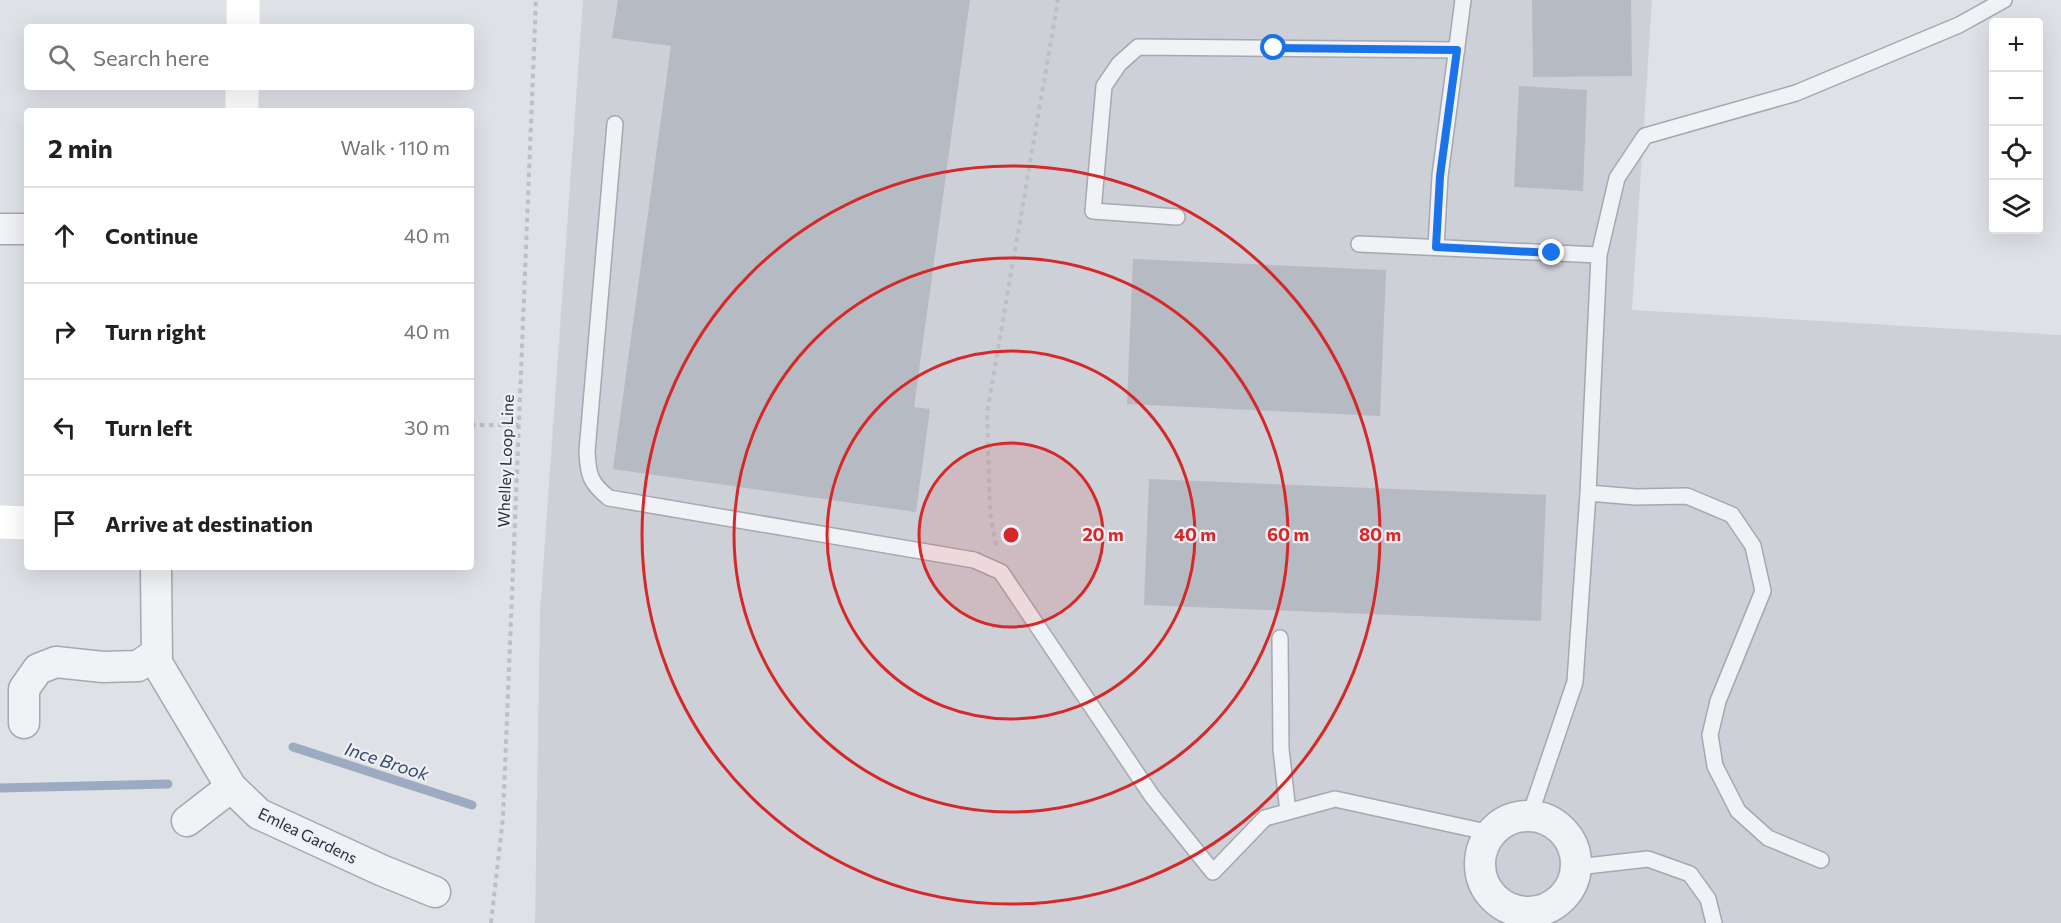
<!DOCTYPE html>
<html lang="en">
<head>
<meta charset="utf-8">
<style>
	body { margin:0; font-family:Commissioner,sans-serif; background:#f2f2f2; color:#202124 }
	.controls { position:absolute; right:18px; top:18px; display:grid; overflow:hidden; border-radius:6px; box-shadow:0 6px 24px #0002 }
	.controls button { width:54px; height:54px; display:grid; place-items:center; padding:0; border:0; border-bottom:2px solid #e0e0e0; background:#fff; color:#202124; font:30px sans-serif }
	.stop { position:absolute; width:18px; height:18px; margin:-14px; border:4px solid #1a73e8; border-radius:50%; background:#fff }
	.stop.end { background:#1a73e8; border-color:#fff; box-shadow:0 2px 6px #0008 }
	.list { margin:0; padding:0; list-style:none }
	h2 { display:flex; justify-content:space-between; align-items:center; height:78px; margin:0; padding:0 24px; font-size:26px }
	h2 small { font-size:20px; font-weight:400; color:#757577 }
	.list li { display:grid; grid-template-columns:39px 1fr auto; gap:18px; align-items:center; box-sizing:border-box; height:96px; padding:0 24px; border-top:2px solid #e0e0e0 }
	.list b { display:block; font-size:22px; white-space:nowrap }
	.list em { font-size:20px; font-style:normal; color:#757577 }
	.icon { flex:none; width:33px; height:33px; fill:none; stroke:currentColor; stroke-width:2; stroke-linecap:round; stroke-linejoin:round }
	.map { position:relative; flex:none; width:2061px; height:923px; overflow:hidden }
	.search { position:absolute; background:#fff; box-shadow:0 6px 24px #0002; left:24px; top:24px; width:450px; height:66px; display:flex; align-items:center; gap:15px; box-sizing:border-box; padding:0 21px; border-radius:6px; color:#757577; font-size:22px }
	.panel { position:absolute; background:#fff; box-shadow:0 6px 24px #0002; left:24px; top:108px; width:450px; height:462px; border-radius:6px }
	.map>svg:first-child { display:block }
</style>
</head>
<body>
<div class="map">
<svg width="2061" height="923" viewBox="0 0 2061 923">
	<rect width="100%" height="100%" fill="#dee1e6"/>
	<!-- built -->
	<path fill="#cdd0d7" d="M583,0H1652L1632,310L2061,335V923H535L540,612Z"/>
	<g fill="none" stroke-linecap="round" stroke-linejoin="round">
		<!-- stream -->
		<path stroke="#9dabc2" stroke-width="9" d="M293,747L472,805
			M0,788L168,784"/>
	</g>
	<!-- building -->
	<path fill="#b6bac2" d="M618,0H970L914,407L930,409L916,512L613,469L671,46L612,38Z
		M1532,0H1631L1632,76L1533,77Z
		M1519,86L1587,90L1583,191L1514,187Z
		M1133,259L1386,270L1380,416L1127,404Z
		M1149,479L1546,495L1541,621L1144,605Z"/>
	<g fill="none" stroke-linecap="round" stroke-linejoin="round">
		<!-- lane casing -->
		<g stroke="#a4a8af" stroke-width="18">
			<path id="lane" d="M615,124L587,451C588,475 590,483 609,498L974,560L1001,572L1152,796L1213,872L1265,818L1335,799L1491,833
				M1177,217L1093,211L1104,86L1119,64L1138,47L1457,50
				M1359,244L1599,255
				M1436,247L1440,176L1463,0
				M1588,493L1636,497L1687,496L1732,515L1753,546L1763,591L1718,701L1710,735L1715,766L1738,811L1768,838L1821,860
				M1280,638L1281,749L1288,812
				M1530,815L1575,682L1588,493L1599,255L1617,178L1645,136L1796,93L1959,25L2004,0
				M1577,867L1648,859L1690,874L1708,899L1714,923"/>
		</g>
		<!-- street casing -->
		<g stroke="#a4a8af" stroke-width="33">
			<path id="street" d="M0,229H27
				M156,567L157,663L231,787L259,814L381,870L435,892
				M24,723V689L38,669L56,662L103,667L138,666L157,653
				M1480 864a48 48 0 1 1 96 0a48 48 0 1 1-96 0Z
				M187,821L231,787"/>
		</g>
		<!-- path -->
		<path stroke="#bdbfc5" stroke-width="4" stroke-dasharray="4.5 4.5" stroke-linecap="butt" d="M471,425H519
			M996,545L990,513L987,413L1058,0
			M491,923L503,817L536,0"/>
		<!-- lane -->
		<use href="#lane" stroke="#f1f2f5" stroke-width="15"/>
		<!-- street -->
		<use href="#street" stroke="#f1f2f5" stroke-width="30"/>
		<!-- secondary -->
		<path stroke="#fff" stroke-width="33" d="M243,27V0
			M242,111V87
			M0,522L27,523"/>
	</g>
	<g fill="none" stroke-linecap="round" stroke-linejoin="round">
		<!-- route -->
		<path stroke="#1a73e8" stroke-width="8" d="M1274,48L1457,50L1440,176L1436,247L1552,253"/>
	</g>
	<!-- distance rings -->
	<circle cx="1011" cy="535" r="92" fill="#d62828" fill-opacity=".12"/>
	<g fill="none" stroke="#d62828" stroke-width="3">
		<circle cx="1011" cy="535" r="92"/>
		<circle cx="1011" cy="535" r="184"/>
		<circle cx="1011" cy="535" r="277"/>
		<circle cx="1011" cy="535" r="369"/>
	</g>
	<g text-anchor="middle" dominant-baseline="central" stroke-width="4.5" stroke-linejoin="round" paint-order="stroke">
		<!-- street labels -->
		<g font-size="16" fill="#292e3b" stroke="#edf0f4">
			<text transform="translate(505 461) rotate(-88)">Whelley Loop Line</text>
			<text transform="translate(308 835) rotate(26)">Emlea Gardens</text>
		</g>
		<!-- water labels -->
		<g font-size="18" font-style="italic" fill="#384a6a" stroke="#edf0f4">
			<text transform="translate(387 761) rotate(18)">Ince Brook</text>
		</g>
	</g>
	<circle cx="1011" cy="535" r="9" fill="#d62828" stroke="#edf0f4" stroke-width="3"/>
	<g font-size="18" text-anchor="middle" font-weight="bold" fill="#d62828" stroke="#edf0f4" stroke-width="4.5" stroke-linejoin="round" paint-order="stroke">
		<text x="1103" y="541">20 m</text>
		<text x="1195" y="541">40 m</text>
		<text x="1288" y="541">60 m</text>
		<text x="1380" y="541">80 m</text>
	</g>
</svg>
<div class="controls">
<button>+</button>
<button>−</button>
<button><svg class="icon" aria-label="locate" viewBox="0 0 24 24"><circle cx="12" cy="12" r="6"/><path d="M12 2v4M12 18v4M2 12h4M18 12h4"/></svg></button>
<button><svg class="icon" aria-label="layers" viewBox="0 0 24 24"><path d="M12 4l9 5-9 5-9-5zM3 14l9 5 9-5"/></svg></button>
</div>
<div class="stop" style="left:1274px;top:48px"></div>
<div class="stop end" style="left:1552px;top:253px"></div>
<div class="search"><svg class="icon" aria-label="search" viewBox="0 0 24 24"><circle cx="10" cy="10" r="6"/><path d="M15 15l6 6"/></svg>Search here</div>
<section class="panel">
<h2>2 min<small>Walk · 110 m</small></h2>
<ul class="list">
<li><svg class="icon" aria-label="ahead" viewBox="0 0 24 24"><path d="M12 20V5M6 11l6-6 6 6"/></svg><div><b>Continue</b></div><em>40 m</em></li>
<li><svg class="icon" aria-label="right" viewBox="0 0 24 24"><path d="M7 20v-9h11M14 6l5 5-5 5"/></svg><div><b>Turn right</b></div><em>40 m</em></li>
<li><svg class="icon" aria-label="left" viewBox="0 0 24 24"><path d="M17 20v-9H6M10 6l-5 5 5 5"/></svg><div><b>Turn left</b></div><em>30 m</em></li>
<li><svg class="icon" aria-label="arrive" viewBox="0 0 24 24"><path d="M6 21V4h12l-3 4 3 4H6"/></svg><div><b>Arrive at destination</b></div></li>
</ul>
</section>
</div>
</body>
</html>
